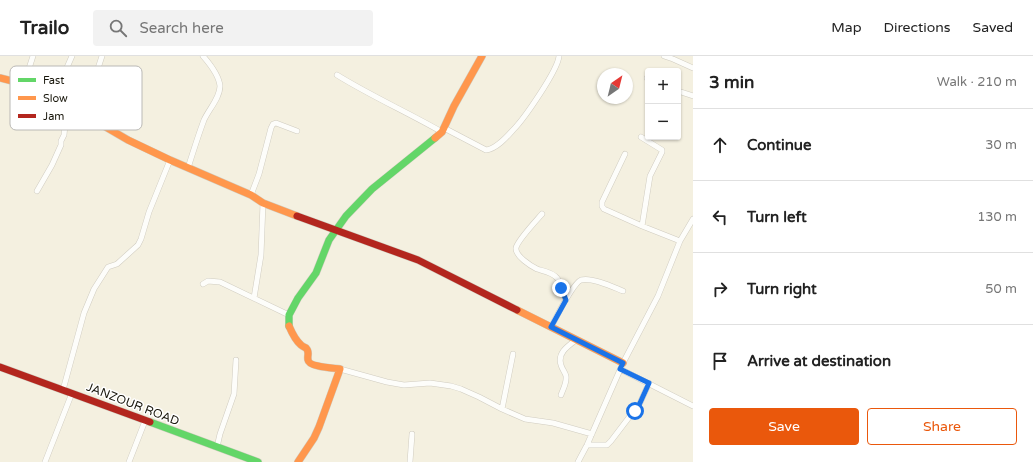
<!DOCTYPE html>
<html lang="en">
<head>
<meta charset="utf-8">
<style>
	body { margin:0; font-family:"Varela Round",sans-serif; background:#f2f2f2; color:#222 }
	.controls { position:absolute; right:12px; top:12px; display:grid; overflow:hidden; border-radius:4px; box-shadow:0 1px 3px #0004 }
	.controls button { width:36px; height:36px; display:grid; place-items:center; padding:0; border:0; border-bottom:1px solid #e0e0e0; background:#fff; color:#222; font:20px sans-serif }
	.compass { position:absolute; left:597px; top:12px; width:36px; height:36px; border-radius:50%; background:#fff; box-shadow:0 1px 3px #0004; rotate:35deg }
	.stop { position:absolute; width:12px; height:12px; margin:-9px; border:3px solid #1a73e8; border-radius:50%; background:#fff }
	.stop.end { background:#1a73e8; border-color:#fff; box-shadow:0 1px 4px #0008 }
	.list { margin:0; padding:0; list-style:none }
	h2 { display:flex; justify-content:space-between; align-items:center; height:52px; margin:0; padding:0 16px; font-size:17px }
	h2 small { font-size:13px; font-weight:400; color:#767676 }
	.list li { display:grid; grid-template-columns:26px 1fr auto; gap:12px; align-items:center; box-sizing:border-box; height:72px; padding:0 16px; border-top:1px solid #e0e0e0 }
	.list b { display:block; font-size:15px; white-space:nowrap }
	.list em { font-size:13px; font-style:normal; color:#767676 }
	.actions { display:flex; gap:8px; padding:12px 16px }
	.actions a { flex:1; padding:9px 0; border:1px solid #ea580c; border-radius:4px; text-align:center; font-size:14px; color:#ea580c }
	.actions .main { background:#ea580c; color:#fff }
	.icon { flex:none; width:22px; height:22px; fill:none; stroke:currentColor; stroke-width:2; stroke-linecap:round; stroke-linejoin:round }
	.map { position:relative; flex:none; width:693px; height:406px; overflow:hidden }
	header { display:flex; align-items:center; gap:24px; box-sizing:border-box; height:56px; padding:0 20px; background:#fff; border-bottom:1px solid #e0e0e0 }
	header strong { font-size:19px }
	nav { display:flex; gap:22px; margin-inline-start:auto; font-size:14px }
	.search { width:280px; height:36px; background:#f2f2f2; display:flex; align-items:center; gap:10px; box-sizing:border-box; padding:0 14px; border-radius:4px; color:#767676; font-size:15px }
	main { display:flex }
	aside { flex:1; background:#fff }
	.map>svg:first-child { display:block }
</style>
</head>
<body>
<header>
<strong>Trailo</strong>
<div class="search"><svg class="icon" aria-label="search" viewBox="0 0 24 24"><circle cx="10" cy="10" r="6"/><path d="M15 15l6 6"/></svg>Search here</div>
<nav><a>Map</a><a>Directions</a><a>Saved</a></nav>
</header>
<main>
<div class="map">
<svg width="693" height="406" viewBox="0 0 693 406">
	<rect width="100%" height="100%" fill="#f4f0e0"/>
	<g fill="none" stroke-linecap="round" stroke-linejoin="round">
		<!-- street casing -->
		<g stroke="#d0ccc0" stroke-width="6">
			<path id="street" d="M664,0L673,3L693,12
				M337,19C371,40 407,56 442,76
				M63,20C68,22 83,30 88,29C94,28 100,6 102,0
				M647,22H648
				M24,28L33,0
				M678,35L693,40
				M54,41L72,0
				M444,72L486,94C496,93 506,82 513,74C524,63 558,14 559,0
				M641,81L662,94V96L650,120L642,170
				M625,98L602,146V150L604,153L642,170L680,185
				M188,112C193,96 198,80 204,64C209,53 220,42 220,30C219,19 210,8 203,0
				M37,135L52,109L61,89V85L64,79L65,69L71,49
				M251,139L259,118L271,72L273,68L276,67L297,75
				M542,158C536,165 517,185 516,192C515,200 531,210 537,213C543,215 552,216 557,222C561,226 563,238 566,244
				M203,228L208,225L220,226L289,259
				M254,242L261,199L263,147
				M551,271C556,262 573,227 581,224C592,221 613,231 623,235
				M340,313L387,326L404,329L430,327L451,330L461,333L479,341L502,353L525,363L553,367L592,378
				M620,313L693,350
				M63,334L84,257L94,233L108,211L117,208L138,189L141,183L149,156L170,104
				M561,339C563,333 567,327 566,320C565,316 562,313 561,309C557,297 568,290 576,284
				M502,353L513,298
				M587,389H607L611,385L640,347L649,327
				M217,391L220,378L234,338L236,304
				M45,406L72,337
				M129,406L145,365
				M410,406L412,378
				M578,406L587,389L623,307L658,240L680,185L693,163"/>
		</g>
		<!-- fast casing -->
		<g stroke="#d0ccc0" stroke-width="8">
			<path id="fast" d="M289,270V259L298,242L316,217L329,184L346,160L372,133L435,82
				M150,366L258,406"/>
		</g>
		<!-- slow casing -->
		<g stroke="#d0ccc0" stroke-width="8">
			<path id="slow" d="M0,22L24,28L54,41L71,49L92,63L128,84L170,104L251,139L263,147L297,160
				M435,82L442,76L454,50L482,0
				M517,254L623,307
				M289,270C292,277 295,284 301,289C302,290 304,291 306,292C310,296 307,299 308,304C309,311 334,312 340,313L319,371L314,382L298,406"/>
		</g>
		<!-- jam casing -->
		<g stroke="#d0ccc0" stroke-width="8">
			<path id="jam" d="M297,160L418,204L517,254
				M0,311L150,366"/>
		</g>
		<!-- street -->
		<use href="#street" stroke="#fdfdfa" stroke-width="5"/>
		<!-- fast -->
		<use href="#fast" stroke="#63d668" stroke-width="7"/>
		<!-- slow -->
		<use href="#slow" stroke="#ff974d" stroke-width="7"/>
		<!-- jam -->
		<use href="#jam" stroke="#b3261e" stroke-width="7"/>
	</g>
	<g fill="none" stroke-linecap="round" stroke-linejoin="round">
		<!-- route -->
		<path stroke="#1a73e8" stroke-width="5" d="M561,232L566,244L551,271L623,307L620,313L649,327L640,347L635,355"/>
	</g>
	<g text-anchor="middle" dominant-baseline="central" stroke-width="3" stroke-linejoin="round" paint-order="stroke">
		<!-- street labels -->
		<g font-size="12" fill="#18160b" stroke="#fff">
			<text transform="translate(133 348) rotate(21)">JANZOUR ROAD</text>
		</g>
	</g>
	<!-- legend -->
	<rect x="10" y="10" width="132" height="64" rx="6" fill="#fff" stroke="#bab9b6" stroke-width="1"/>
	<rect x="18" y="22" width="18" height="4" fill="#63d668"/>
	<rect x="18" y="40" width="18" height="4" fill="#ff974d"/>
	<rect x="18" y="58" width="18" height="4" fill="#b3261e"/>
	<g font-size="11" fill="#18160b">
		<text x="43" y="28">Fast</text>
		<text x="43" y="46">Slow</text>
		<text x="43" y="64">Jam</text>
	</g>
</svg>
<div class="controls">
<button>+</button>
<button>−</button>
</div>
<svg class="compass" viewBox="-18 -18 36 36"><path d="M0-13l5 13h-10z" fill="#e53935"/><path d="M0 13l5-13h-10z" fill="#767676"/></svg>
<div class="stop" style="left:635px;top:355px"></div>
<div class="stop end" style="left:561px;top:232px"></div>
</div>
<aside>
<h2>3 min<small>Walk · 210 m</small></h2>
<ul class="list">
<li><svg class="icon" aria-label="ahead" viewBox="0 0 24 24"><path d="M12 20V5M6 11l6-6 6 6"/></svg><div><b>Continue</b></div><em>30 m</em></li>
<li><svg class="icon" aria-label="left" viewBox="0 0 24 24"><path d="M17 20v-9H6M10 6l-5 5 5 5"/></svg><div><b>Turn left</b></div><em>130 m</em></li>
<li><svg class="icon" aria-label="right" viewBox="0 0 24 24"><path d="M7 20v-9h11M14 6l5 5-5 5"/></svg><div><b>Turn right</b></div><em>50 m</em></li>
<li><svg class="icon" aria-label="arrive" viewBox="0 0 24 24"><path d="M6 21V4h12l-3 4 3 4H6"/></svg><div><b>Arrive at destination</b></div></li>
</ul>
<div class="actions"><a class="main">Save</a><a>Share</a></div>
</aside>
</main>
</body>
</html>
